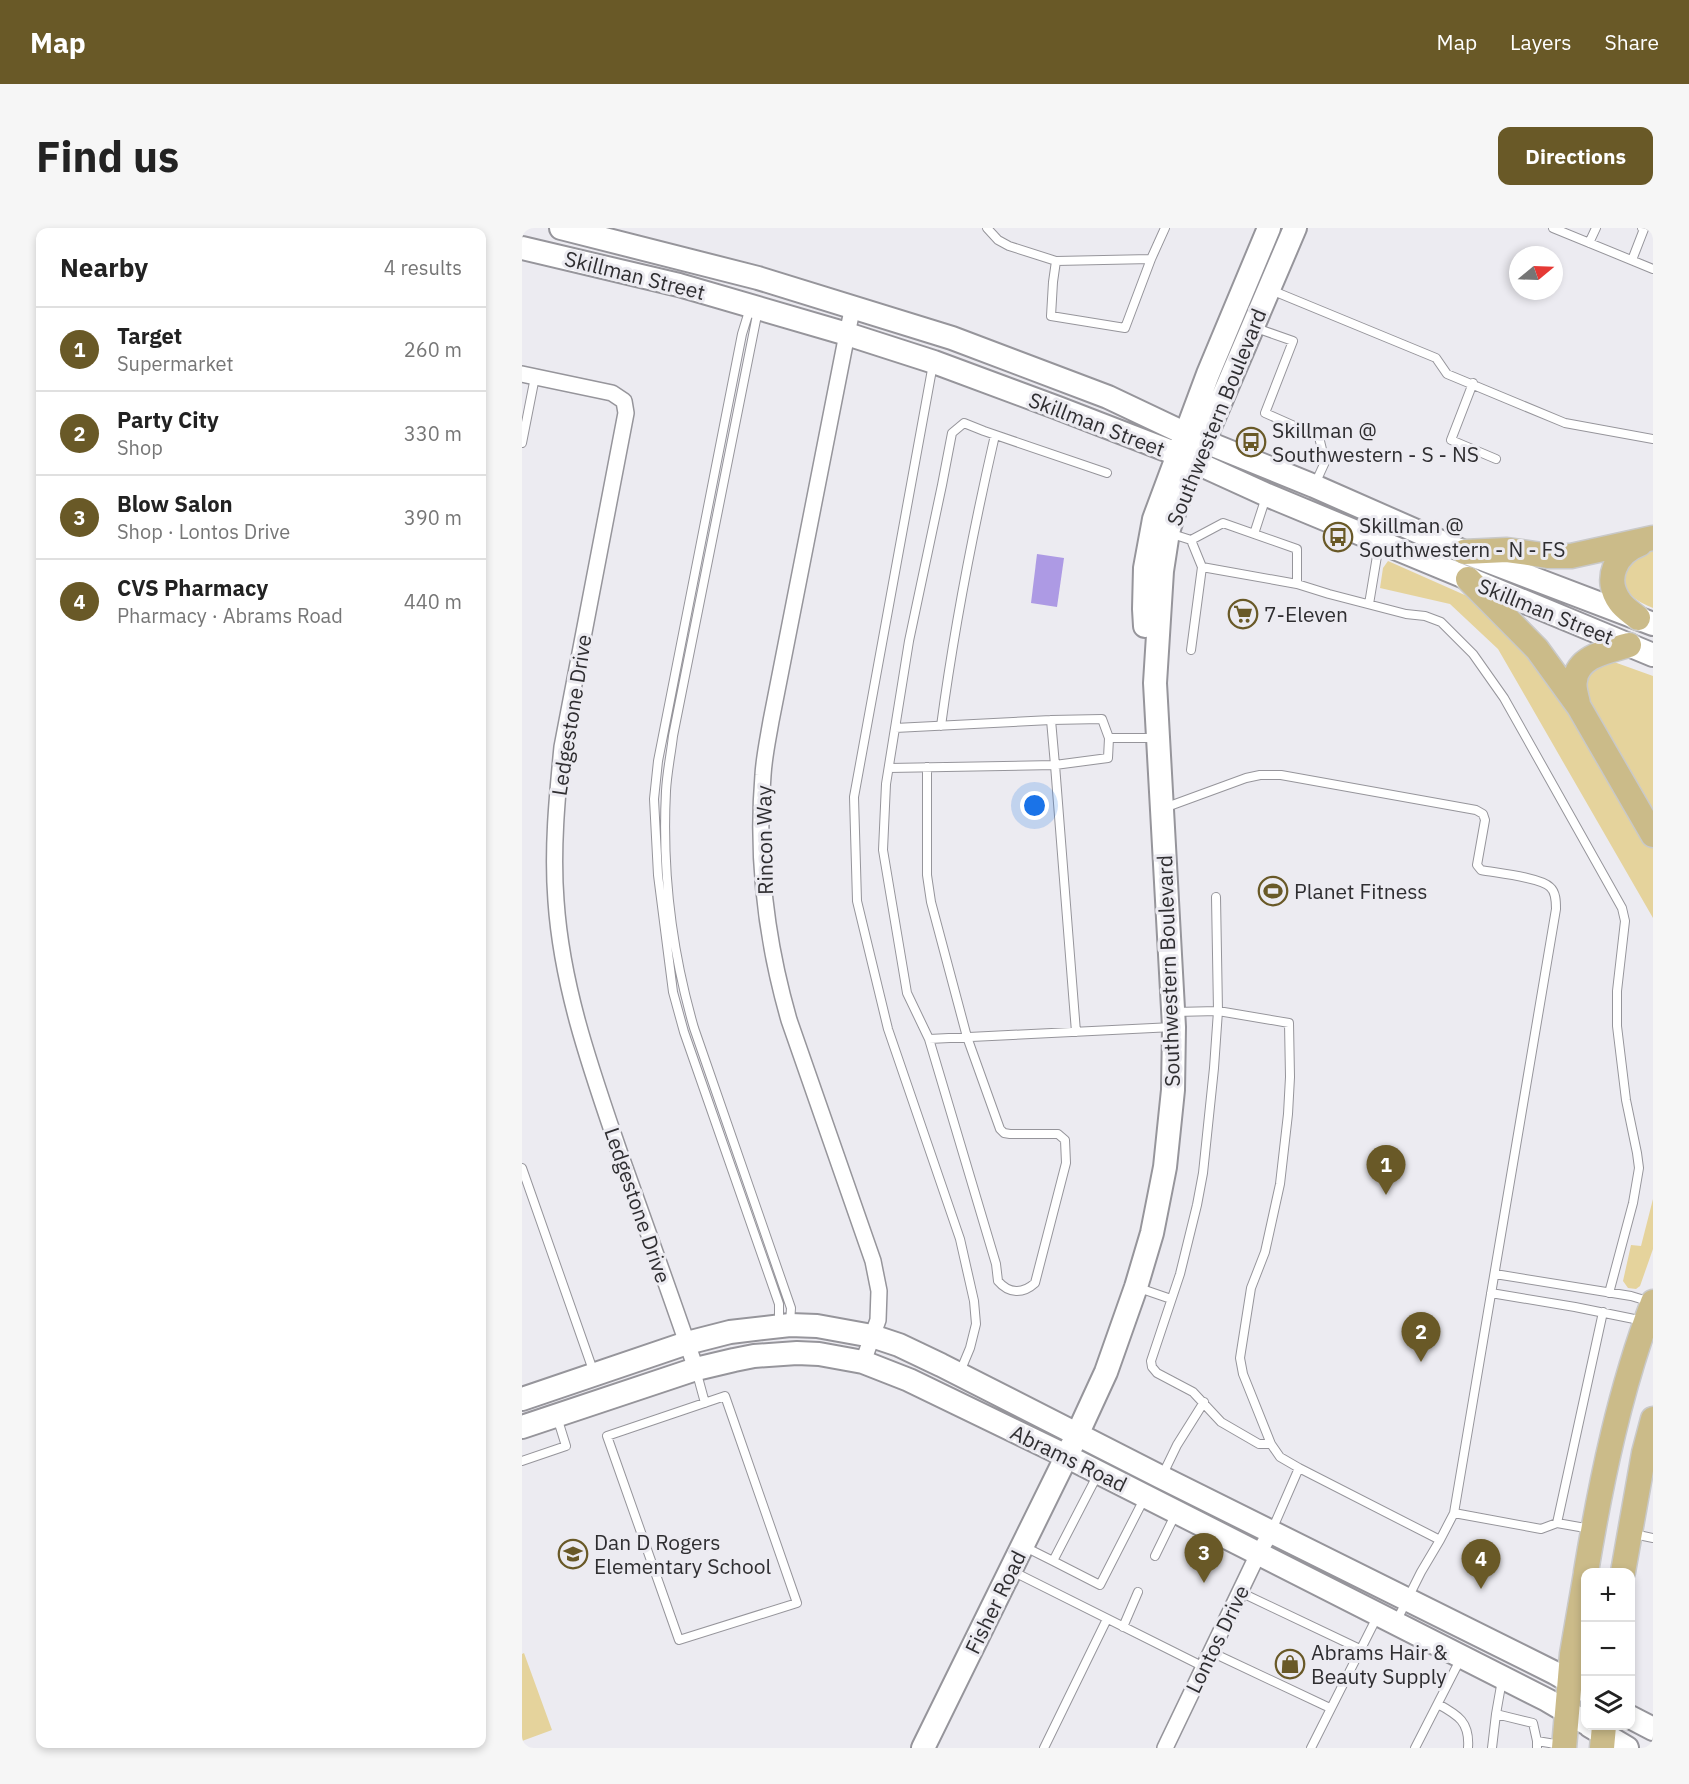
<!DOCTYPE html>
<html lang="en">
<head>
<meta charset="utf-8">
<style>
	body { margin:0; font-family:"IBM Plex Sans",sans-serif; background:#f6f6f6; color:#222 }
	.controls { position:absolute; right:18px; bottom:18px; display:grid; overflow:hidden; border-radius:12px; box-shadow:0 3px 9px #0003 }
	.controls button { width:54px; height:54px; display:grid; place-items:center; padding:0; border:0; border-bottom:2px solid #e0e0e0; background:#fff; color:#222; font:30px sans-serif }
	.compass { position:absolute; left:987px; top:18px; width:54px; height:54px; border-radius:50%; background:#fff; box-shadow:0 3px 9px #0003; rotate:71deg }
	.you { position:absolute; left:513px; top:578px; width:21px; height:21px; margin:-15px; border:4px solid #fff; border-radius:50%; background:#1a73e8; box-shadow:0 0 0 9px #1a73e833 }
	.badge { display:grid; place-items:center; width:39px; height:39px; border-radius:50%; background:#695927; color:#fff; font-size:20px; font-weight:700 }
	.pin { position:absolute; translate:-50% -50px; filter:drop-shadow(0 2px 3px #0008) }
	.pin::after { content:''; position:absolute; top:32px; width:21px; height:18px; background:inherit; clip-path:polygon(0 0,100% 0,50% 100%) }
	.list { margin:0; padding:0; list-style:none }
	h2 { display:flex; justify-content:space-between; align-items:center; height:78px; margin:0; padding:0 24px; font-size:26px }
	h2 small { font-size:20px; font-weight:400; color:#767676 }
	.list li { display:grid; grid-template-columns:39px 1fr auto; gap:18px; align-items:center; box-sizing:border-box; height:84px; padding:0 24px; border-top:2px solid #e0e0e0 }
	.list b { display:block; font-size:22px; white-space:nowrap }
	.list p { margin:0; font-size:20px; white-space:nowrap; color:#767676 }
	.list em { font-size:20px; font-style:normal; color:#767676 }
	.icon { flex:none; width:33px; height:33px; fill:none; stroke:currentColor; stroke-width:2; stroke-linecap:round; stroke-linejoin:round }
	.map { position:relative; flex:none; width:1131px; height:1520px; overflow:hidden; border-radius:12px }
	header { display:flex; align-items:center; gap:36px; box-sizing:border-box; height:84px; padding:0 30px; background:#695927; color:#fff }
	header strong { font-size:28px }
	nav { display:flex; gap:33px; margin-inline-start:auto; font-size:21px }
	.intro { display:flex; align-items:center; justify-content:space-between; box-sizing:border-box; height:144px; padding:0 36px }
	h1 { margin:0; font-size:42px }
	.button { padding:15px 27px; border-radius:12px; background:#695927; color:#fff; font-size:21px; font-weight:700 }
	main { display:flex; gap:36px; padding:0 36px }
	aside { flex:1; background:#fff; border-radius:12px; box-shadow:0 3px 9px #0003 }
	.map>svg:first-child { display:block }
</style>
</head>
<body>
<header>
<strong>Map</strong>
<nav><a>Map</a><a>Layers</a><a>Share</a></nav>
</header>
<div class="intro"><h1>Find us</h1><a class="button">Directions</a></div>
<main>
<aside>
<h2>Nearby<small>4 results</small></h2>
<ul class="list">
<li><span class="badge">1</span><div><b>Target</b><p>Supermarket</p></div><em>260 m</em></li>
<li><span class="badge">2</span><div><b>Party City</b><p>Shop</p></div><em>330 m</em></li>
<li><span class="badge">3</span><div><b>Blow Salon</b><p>Shop · Lontos Drive</p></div><em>390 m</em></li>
<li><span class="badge">4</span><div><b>CVS Pharmacy</b><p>Pharmacy · Abrams Road</p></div><em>440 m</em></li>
</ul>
</aside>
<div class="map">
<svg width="1131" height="1520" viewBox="0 0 1131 1520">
	<rect width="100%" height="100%" fill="#ecebf1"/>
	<!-- green -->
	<path fill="#e5d39c" d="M1131,319V380C1116,374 1101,366 1103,347C1103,343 1104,338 1107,334C1112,327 1124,323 1131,319Z
		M866,333L945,368L991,405L1054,484L1131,619V690L976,421L928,376L858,360L861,340Z
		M1092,434L1131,448V589L1063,468C1065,443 1068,439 1092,434Z
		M1131,971V1021L1118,1058L1114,1061L1106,1060L1101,1053L1109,1017L1119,1018Z
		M2,1425L30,1502L0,1513V1426Z"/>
	<!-- water -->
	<path fill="#ad9ae4" d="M515,326L542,330L535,379L509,375Z"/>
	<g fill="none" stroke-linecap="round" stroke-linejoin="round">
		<!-- lane casing -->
		<g stroke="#96959b" stroke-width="10">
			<path id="lane" d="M465,0L476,12L487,18L534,33L531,54L529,88L603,100L629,31L643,0
				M1031,0L1131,41
				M1067,15L1074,0
				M1110,32L1122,1L1120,0
				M534,33L629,31
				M749,62L914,130L925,146L1043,195L1131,211
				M228,80L220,106L136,533L132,571L136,647L151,764L162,804L257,1076V1095
				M236,82L151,508C149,526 145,544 144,563C140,642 150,724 172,800L269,1080L268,1095
				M734,100L771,113L743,185L797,209L803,234L793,256
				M411,136L332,569L335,673L366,801L438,1011L452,1073L454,1096L448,1120L438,1144
				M951,155L929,212L974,231
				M0,215L13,149
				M585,245L462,203L442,195L430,205L420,257L387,413L364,556L361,622L385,765L407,811L651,799
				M647,305L669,312L701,295L775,321V356L807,366L884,386L903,388L919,394L951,426L982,470L1100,680L1103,693L1095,763V798L1104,872L1115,925L1117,940L1111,975L1087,1065
				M732,306L744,269
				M680,339L775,356
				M847,376L857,316
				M669,422L680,339L669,312
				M580,491L587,510L586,530L533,537L529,492Z
				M419,498C432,401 451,303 473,207
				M373,500L529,492
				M587,510H634
				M405,539V647L409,674L445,809L478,901L482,905L488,906H536L543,912L544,935L513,1055C501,1066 487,1066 476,1053L474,1036L407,811
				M367,540L533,537L554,804
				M642,580L724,550L738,547H759L954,582L961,586L963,592L955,637L959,642C974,645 1018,649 1028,659C1034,664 1034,674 1034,681L932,1285L918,1312L899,1344L875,1392
				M694,669L696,783L692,840L681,945L675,977L658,1046L629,1133L630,1139L635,1145L671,1164L699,1194L737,1216H749
				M653,784L696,783L767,795L768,849L766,886L758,956L743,1024L729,1060L718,1130L721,1146L749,1216L758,1229L777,1240L918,1312
				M0,940L72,1145
				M973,1046L1109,1068L1129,1074
				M617,1060L649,1071
				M969,1065L1053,1079L1122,1093
				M174,1142L183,1175
				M203,1168L275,1375L157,1412L85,1208Z
				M0,1233L44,1218L35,1189
				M576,1246L531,1333L578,1357L623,1269
				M640,1248L655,1217L682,1174
				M932,1285L1019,1301L1035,1295
				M1069,1301L1035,1295L1081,1084
				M750,1302L777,1240
				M1112,1306L1131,1310
				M503,1319L531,1333
				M633,1328L654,1285
				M490,1343L682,1439
				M718,1364L838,1421
				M601,1399L616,1364
				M689,1424L808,1480
				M980,1452L974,1486L1011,1495L1015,1513
				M916,1476C936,1487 948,1494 946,1520
				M522,1520L585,1391
				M789,1520L856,1387
				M893,1520L939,1430
				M970,1520L974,1486
				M1015,1520V1513L1039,1517"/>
		</g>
		<!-- street casing -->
		<g stroke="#96959b" stroke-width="18">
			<path id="street" d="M331,78L325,106L249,493C246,511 242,529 241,547C234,631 244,712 267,792L351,1033L357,1063L356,1092L341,1134
				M0,146L90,165L102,173L104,185L40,519C35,570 30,622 34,673C40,760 69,841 97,923C123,996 149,1068 174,1141
				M643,1520L736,1326L749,1304"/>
		</g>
		<!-- secondary casing -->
		<g stroke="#96959b" stroke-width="26">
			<path id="secondary" d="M39,0L236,50L430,110L586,169L664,206L792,258L942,324L1131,396
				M0,20L157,57L325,106L412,134L536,180L655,226L745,267L1131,427
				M623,398L622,381L623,340L632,291L686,146L747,0
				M0,1171L165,1115L208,1104L268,1097L295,1098L350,1108L377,1117L419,1137L639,1249L1033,1445L1064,1463
				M0,1199L174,1141L212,1132L232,1128L275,1125L297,1126L341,1134L387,1152L544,1228L1025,1472L1064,1495
				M1108,1489L1131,1501
				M1068,1498L1105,1520
				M401,1520L555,1207L584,1144L614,1059L630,1005L643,939L651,862L652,799L633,455L640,343L646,304L663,251L682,213L773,0"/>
		</g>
		<!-- primary casing -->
		<g stroke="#c9c9c9" stroke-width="27">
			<path id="primary" d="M942,324L985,322L1027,328H1049L1131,310
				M946,351L1015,421L1057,479L1131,607
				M1116,390C1110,385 1102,380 1098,374C1081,351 1094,325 1118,316
				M1056,476C1055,469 1051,460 1053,452C1056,427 1088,423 1107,417
				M1064,1344C1079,1253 1098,1161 1131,1074
				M1101,1344L1122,1225L1131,1191
				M1042,1520L1050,1426L1064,1345
				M1080,1520L1082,1498"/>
		</g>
		<!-- lane -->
		<use href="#lane" stroke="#fff" stroke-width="8"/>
		<!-- street -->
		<use href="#street" stroke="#fff" stroke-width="15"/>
		<!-- secondary -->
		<use href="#secondary" stroke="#fff" stroke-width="22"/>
		<!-- primary -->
		<use href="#primary" stroke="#cbbb89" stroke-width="24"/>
	</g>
	<!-- icons -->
	<defs>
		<g id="bus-ring" transform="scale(1.5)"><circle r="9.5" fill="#ecebf1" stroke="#695927" stroke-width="1.5"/><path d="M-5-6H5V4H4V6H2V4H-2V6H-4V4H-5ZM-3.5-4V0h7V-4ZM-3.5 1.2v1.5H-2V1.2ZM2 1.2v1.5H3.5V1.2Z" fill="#695927"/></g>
		<g id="supermarket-ring" transform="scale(1.5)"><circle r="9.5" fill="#ecebf1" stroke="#695927" stroke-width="1.5"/><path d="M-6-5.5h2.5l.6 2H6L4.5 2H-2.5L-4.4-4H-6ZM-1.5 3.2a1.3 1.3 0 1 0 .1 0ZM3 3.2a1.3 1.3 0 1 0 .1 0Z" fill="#695927"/></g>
		<g id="stadium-ring" transform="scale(1.5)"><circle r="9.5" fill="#ecebf1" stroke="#695927" stroke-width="1.5"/><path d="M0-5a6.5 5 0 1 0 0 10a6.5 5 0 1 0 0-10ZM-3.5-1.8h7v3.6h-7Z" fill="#695927"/></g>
		<g id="school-ring" transform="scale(1.5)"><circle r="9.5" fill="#ecebf1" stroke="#695927" stroke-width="1.5"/><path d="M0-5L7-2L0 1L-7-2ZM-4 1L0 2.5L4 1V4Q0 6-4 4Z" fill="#695927"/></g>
		<g id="shop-ring" transform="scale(1.5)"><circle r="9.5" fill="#ecebf1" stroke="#695927" stroke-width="1.5"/><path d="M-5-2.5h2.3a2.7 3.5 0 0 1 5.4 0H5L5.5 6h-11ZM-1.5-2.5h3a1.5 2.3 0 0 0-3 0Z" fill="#695927"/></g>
	</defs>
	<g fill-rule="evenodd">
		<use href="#bus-ring" x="729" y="214"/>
		<use href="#bus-ring" x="816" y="309"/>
		<use href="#supermarket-ring" x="721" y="386"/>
		<use href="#stadium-ring" x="751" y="663"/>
		<use href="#school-ring" x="51" y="1326"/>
		<use href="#shop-ring" x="768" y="1436"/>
	</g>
	<g text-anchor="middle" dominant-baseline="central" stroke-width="6" stroke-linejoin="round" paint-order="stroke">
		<!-- street labels -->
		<g font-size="21" fill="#2f2e31" stroke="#ecebf1">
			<text transform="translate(113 47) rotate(14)">Skillman Street</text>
			<text transform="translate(694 189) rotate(-68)">Southwestern Boulevard</text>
			<text transform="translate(575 196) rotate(21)">Skillman Street</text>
			<text transform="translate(1024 383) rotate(22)">Skillman Street</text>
			<text transform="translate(49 487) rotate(-81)">Ledgestone Drive</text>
			<text transform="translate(242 612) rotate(-91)">Rincon Way</text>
			<text transform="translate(646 743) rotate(-92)">Southwestern Boulevard</text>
			<text transform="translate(116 977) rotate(71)">Ledgestone Drive</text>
			<text transform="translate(547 1230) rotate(26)">Abrams Road</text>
			<text transform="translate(473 1374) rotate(-64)">Fisher Road</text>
			<text transform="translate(695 1411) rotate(-64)">Lontos Drive</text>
		</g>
		<!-- poi labels -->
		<g font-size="21" fill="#2f2e31" stroke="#ecebf1" text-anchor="start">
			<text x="750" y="202">Skillman @<tspan x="750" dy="24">Southwestern - S - NS</tspan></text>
			<text x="837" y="297">Skillman @<tspan x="837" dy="24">Southwestern - N - FS</tspan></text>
			<text x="742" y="386">7-Eleven</text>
			<text x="772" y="663">Planet Fitness</text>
			<text x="72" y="1314">Dan D Rogers<tspan x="72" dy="24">Elementary School</tspan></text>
			<text x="789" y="1424">Abrams Hair &amp;<tspan x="789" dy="24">Beauty Supply</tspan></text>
		</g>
	</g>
</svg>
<div class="controls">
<button>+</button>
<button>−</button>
<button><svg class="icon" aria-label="layers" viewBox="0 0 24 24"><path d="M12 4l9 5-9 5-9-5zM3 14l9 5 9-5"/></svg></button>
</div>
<svg class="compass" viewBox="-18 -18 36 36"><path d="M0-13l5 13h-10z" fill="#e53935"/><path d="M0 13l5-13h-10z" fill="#767676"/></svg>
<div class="you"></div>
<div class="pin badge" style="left:864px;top:967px">1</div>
<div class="pin badge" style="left:899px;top:1134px">2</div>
<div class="pin badge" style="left:682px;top:1355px">3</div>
<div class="pin badge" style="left:959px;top:1361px">4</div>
</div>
</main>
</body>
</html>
